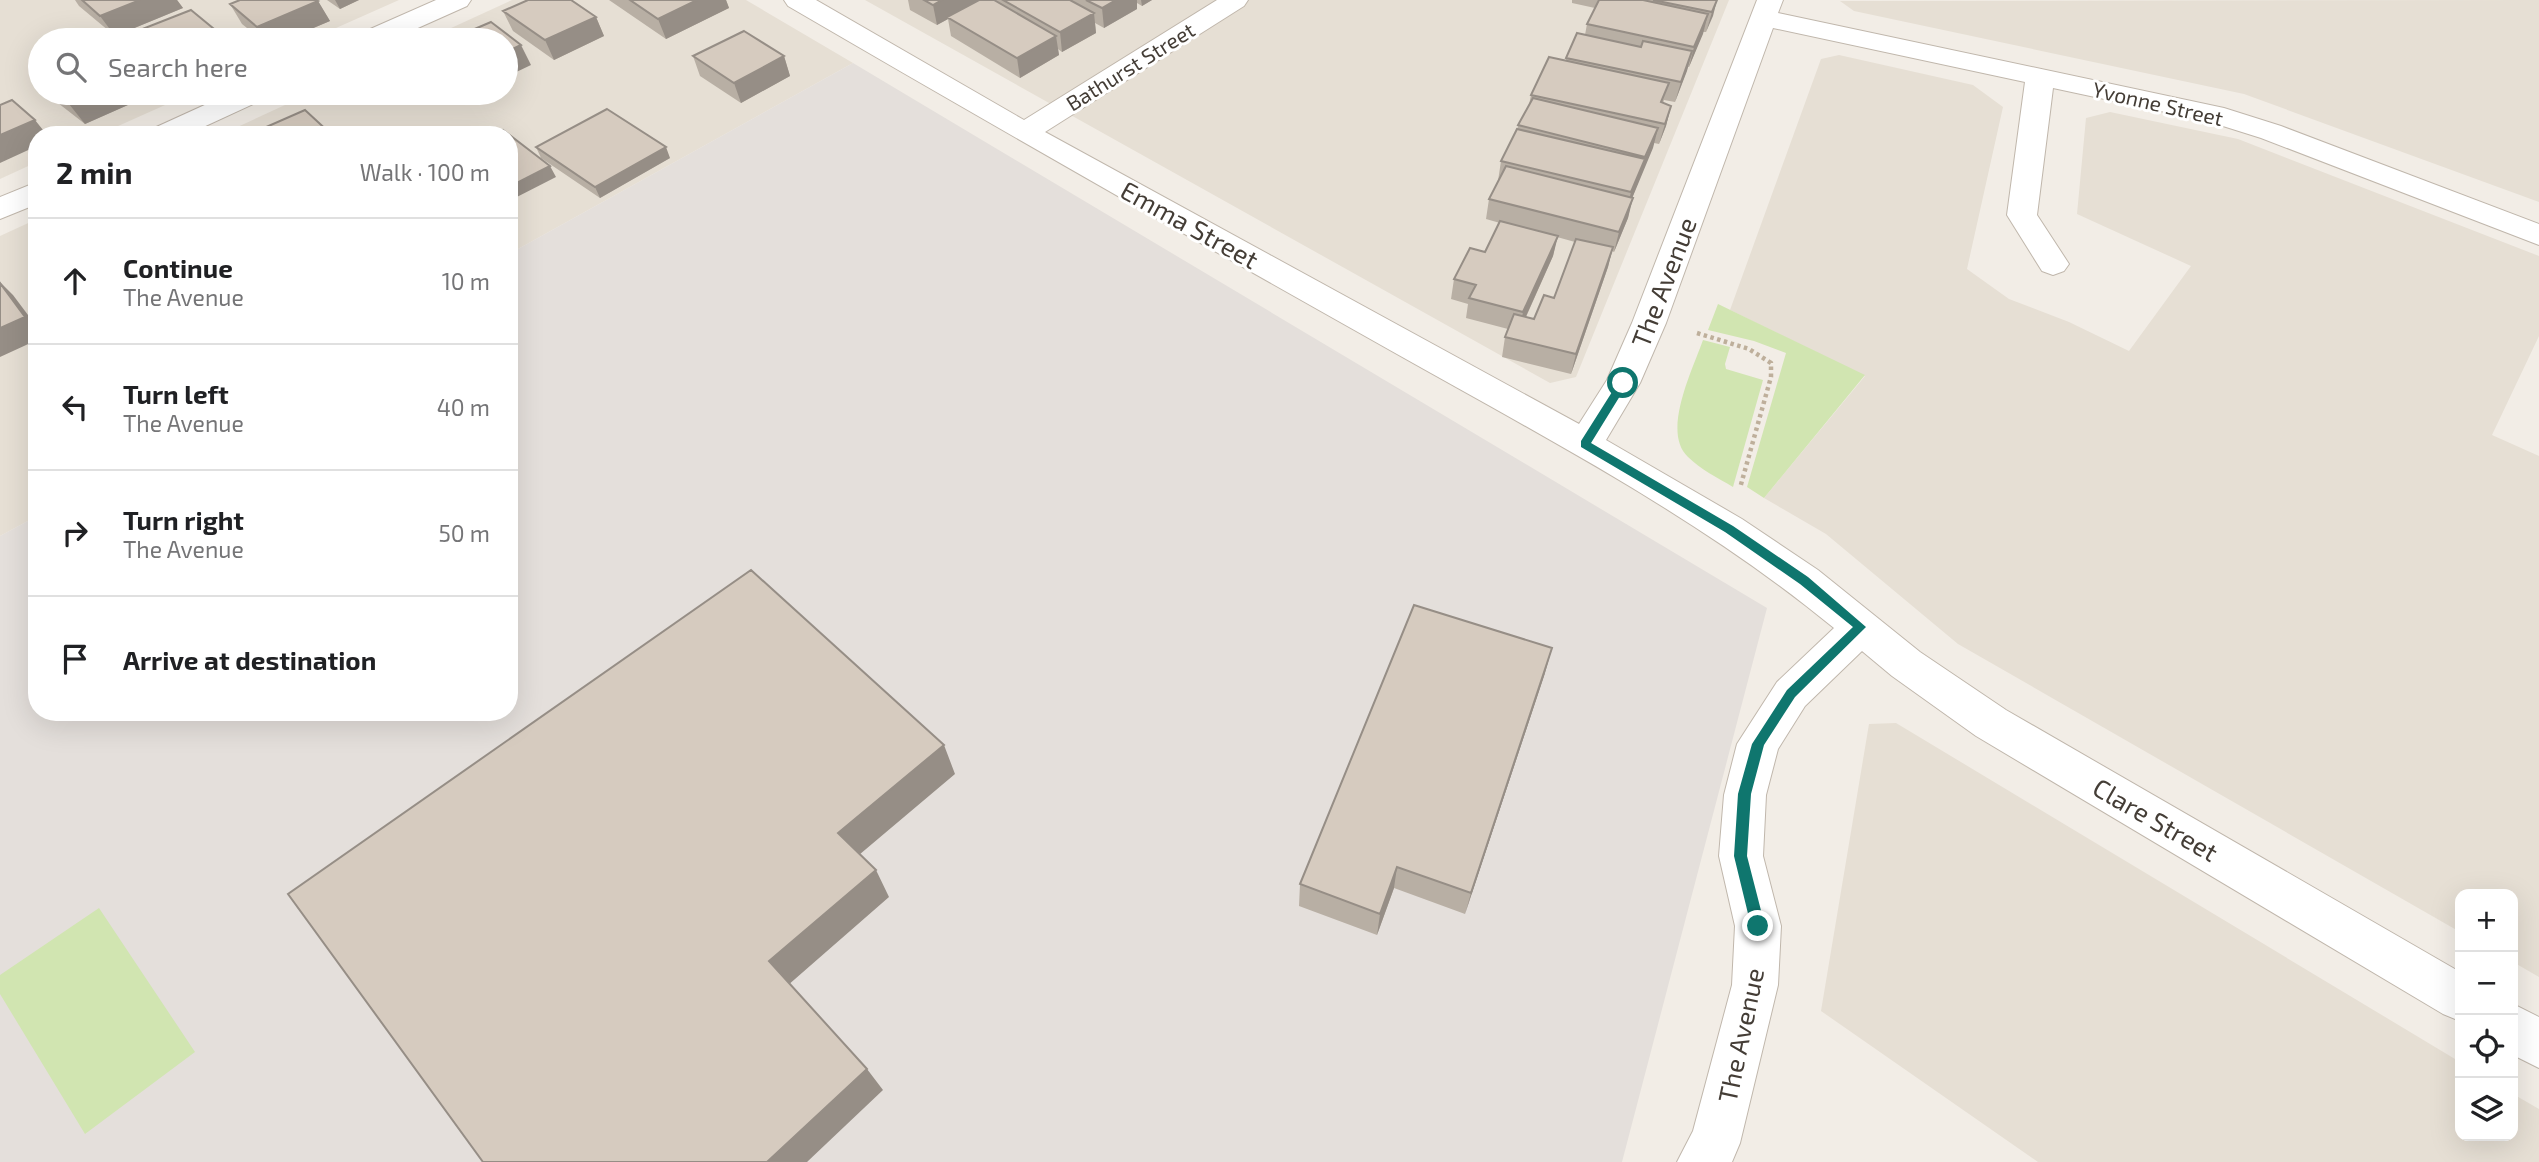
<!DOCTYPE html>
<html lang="en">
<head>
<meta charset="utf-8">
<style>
	body { margin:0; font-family:"Exo 2",sans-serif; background:#f6f6f6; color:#202124 }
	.controls { position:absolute; right:21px; bottom:21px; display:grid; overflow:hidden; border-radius:14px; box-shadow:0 7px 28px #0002 }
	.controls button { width:63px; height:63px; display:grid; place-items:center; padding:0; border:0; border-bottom:2px solid #e0e0e0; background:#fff; color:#202124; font:35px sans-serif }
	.stop { position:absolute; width:21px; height:21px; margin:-16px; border:5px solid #0f766e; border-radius:50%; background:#fff }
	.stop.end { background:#0f766e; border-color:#fff; box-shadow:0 2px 7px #0008 }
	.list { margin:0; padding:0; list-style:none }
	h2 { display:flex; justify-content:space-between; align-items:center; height:91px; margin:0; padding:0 28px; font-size:30px }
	h2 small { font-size:23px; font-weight:400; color:#757577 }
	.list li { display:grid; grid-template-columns:46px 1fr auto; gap:21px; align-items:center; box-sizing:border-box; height:126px; padding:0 28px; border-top:2px solid #e0e0e0 }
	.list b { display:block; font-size:26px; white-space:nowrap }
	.list p { margin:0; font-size:23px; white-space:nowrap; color:#757577 }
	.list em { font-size:23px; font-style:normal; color:#757577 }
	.icon { flex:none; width:38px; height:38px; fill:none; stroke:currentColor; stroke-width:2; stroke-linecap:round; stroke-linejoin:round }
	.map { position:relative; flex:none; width:2539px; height:1162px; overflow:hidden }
	.search { position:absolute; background:#fff; box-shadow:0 7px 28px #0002; left:28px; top:28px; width:490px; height:77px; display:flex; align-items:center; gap:18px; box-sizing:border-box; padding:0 24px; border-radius:38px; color:#757577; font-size:26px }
	.panel { position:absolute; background:#fff; box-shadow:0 7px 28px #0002; left:28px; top:126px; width:490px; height:595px; border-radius:28px }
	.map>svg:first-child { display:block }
</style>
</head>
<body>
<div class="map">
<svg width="2539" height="1162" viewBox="0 0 2539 1162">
	<rect width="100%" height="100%" fill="#f2ede6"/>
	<!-- residential -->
	<path fill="#e6dfd4" d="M0,0H399L309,40H40V93H192L98,135H37V162L0,179Z
		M512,0H746L853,63L509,254V135H220L311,93H506V40H425Z
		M865,0H1729L1576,377L1550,383Z
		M2539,0V202L2244,94L1854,11L1840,1Z
		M1839,55L1973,85L2003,107L1967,269L2009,299L2069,322L2129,351L2191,266L2077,214L2086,118L2110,112L2238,139L2539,256V336L2492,435L2539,456V977L2513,962V894H2460V932L1958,644L1826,534L1764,498L1865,376L1730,310L1821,59Z
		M37,219V516L0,536V236Z
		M1896,723L2460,1062V1136H2513V1094L2539,1109V1162H2038L1821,1011L1869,724Z"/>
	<!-- industrial -->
	<path fill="#e4dfdb" d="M853,63L1767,608L1622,1162H0V536L37,516V712H509V254Z"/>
	<!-- green -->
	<path fill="#d1e5b1" d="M1718,304L1865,375L1764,498L1747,487L1786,353L1754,341L1708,330Z
		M1703,340L1730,347L1725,364L1726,369L1763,380L1733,487C1718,478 1700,469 1688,457C1661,432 1693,369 1703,340Z
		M99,908L195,1052L85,1134L0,994V975Z"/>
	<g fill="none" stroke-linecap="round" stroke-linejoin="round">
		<!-- street casing -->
		<g stroke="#c0b7ac" stroke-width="2">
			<path id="street" d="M436,0H471L467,6L391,40H355L359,34Z
				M784,0H816L1024,120L1217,0H1248L1244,6L1045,132L1579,424L1607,380L1632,323L1757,0H1783L1778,13L2224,108L2281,126L2539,224V245L2261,138L2207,121L2053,88L2037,215L2069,264L2064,271L2053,275L2042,271L2007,215L2025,82L1773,28L1666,323L1640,383L1606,440L1742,519L1818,570L1920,652L2006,710L2460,972V1021L2443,1014L1976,736L1892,676L1862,651L1805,706L1778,749L1766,795L1763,856L1781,926L1778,985L1740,1143L1732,1162H1677L1693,1131L1732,985L1735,926L1719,856L1724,795L1737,744L1777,682L1834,628C1698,516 1540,435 1388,349C1187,236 987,122 788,6Z
				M231,93H268L264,99L186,135H148L152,129Z
				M37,182V204L0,219V197Z
				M2513,1004L2539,1017V1068L2513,1055Z"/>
		</g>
		<!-- path -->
		<path stroke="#beaf9b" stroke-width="4.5" stroke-dasharray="3.5 3.5" stroke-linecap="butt" d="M1697,333L1749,349L1771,363V377L1740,488"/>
		<!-- street -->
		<use href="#street" fill="#fff" fill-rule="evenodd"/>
	</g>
	<!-- wall -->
	<path fill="#b8afa4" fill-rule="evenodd" d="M75,0H177L183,8L115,36L79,6Z
		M327,0H359L340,9Z
		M609,0H726L729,8L666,39Z
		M908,0H1152L1142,6L1137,3V9L1104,28L1095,23L1096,33L1062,52L1058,49L1059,55L1020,78L951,36L948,19L937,25L910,10Z
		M1572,0H1717L1706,32H1703L1689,67H1688L1675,102L1664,100L1663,103L1671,106L1666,126L1659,144L1654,143L1641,175L1632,198L1628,218L1614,252L1612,251L1608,267L1571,374L1502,357L1505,337L1508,329L1466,318L1468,304L1451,299L1454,279L1485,252L1500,223L1486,219L1489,199L1498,181L1501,161L1517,131L1518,125L1529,105L1531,95L1566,61V58L1585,35L1587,24L1595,8L1572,3ZM1557,237L1575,242L1554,298L1534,319L1526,317L1553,256Z
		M318,1L330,21L285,40H262L242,24L230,4Z
		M503,11L596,17L604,36L554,60L513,31Z
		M693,56H784L790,76L741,103L700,76Z
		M50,93H155L85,124L58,103Z
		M536,147L670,158L600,198L541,158Z
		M1545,673L1465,914L1394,888L1377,935L1299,906L1300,884Z"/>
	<!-- shaded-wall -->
	<path fill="#968e86" d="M140,0H177L183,8L115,36L100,16Z
		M335,0H359L340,9Z
		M697,0H726L729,8L666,39L658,19Z
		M942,0H981L947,17L948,19L937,25L933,5Z
		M1116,0H1137V9L1104,28L1102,8Z
		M1141,0H1152L1142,6Z
		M1717,0L1713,16L1706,32L1712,12Z
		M318,1L330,21L285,40H266L257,27Z
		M1094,13L1096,33L1062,52L1060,32Z
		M1708,14L1703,34L1689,67L1694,47Z
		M596,17L604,36L554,60L545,40Z
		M1056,36L1059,55L1020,78L1017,58Z
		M521,45L531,65L506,77V52Z
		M1692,51L1687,71L1675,102L1681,82Z
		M784,56L790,76L741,103L734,83Z
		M95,93H155L85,124L69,104Z
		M1671,106L1666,126L1659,144L1665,124Z
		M35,120L47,135H37V146L0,163V135Z
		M1658,128L1653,148L1626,213L1631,192Z
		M666,147L670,158L600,198L595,187Z
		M550,166L556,177L509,201V187Z
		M1633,198L1628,218L1614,252L1619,232Z
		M1558,236L1553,256L1519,332L1523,312Z
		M1613,247L1608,267L1571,374L1576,354Z
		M0,282L13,295L37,327V340L0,357Z
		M1552,648L1545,673L1465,914L1471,893Z
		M944,745L955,774L853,860L838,833Z
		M1397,867L1394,888L1377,935L1380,914Z
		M876,870L889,897L787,986L769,961Z
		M867,1069L883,1090L807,1162H767Z"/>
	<!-- building -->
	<path fill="#d6cbbf" stroke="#968e86" stroke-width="2" d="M82,0H140L100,16Z
		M240,0H316L318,1L257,27L230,4Z
		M528,0H571L596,17L545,40L503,11Z
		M630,0H697L658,19Z
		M924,0H942L933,5Z
		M979,0H994L1056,36L1017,58L947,17Z
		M1003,0H1070L1094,13L1060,32Z
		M1086,0H1116L1102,8Z
		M1599,0H1643L1708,14L1694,47L1587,24Z
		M1653,0H1717L1712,12Z
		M191,10L225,38L220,40H133L127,35Z
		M491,22L521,45L506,52V40H449Z
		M744,31L784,56L734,83L693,56Z
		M1577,33L1641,47L1643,41L1692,51L1681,82L1566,58Z
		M1549,57L1669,83L1661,102L1671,106L1665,124L1531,95Z
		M55,93H95L69,104Z
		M1533,98L1658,128L1645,157L1518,125Z
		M12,100L35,120L0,135V105Z
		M607,109L666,147L595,187L536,147Z
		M305,110L332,135H248Z
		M1517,129L1645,159L1631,192L1501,161Z
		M503,130L550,166L509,187V135H492Z
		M1506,166L1633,198L1619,232L1489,199Z
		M1500,221L1558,236L1523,312L1469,298L1476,285L1454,279L1470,248L1485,252Z
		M1576,239L1613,247L1576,354L1505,337L1514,314L1534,319L1544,295L1554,298Z
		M0,283L25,317L0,328Z
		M751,570L944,745L838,833L876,870L769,961L867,1069L767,1162H483L288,894Z
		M1414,605L1552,648L1471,893L1397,867L1380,914L1300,884Z"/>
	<!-- route -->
	<path fill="#0f766e" d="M1623,379L1628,383L1591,443L1733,526L1808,577L1866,627L1795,697L1764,745L1751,794L1747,856L1765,926L1758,932L1751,926L1734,856L1738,794L1752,744L1787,690L1853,627L1800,584L1725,532L1581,447V441L1619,381Z"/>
	<g text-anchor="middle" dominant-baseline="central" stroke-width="6" stroke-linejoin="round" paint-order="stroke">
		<!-- far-street labels -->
		<g font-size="21" fill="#443d36" stroke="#fff">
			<text transform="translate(1130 66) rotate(-32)">Bathurst Street</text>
			<text transform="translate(2158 103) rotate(13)">Yvonne Street</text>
		</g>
		<!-- street labels -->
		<g font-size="26" fill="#443d36" stroke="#fff">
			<text transform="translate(1190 224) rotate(29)">Emma Street</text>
			<text transform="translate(1663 282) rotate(-69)">The Avenue</text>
			<text transform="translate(2156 819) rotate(30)">Clare Street</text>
			<text transform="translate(1740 1035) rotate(-78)">The Avenue</text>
		</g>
	</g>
</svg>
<div class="controls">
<button>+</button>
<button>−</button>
<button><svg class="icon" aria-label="locate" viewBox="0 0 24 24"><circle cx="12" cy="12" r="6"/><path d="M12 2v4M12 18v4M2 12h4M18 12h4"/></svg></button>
<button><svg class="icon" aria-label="layers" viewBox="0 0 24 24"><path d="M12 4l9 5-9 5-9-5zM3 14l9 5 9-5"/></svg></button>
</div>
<div class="stop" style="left:1623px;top:383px"></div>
<div class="stop end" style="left:1758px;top:926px"></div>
<div class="search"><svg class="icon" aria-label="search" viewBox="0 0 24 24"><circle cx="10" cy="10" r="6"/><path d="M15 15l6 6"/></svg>Search here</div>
<section class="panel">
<h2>2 min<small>Walk · 100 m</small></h2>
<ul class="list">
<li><svg class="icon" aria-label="ahead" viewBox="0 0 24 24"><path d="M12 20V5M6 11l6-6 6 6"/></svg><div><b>Continue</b><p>The Avenue</p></div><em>10 m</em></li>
<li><svg class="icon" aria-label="left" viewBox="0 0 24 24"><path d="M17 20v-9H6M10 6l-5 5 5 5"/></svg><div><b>Turn left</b><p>The Avenue</p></div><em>40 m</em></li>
<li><svg class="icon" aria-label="right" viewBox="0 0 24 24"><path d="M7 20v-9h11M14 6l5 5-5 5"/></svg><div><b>Turn right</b><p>The Avenue</p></div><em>50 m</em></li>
<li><svg class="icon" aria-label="arrive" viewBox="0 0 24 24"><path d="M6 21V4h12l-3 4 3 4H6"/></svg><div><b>Arrive at destination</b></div></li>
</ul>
</section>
</div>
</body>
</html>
